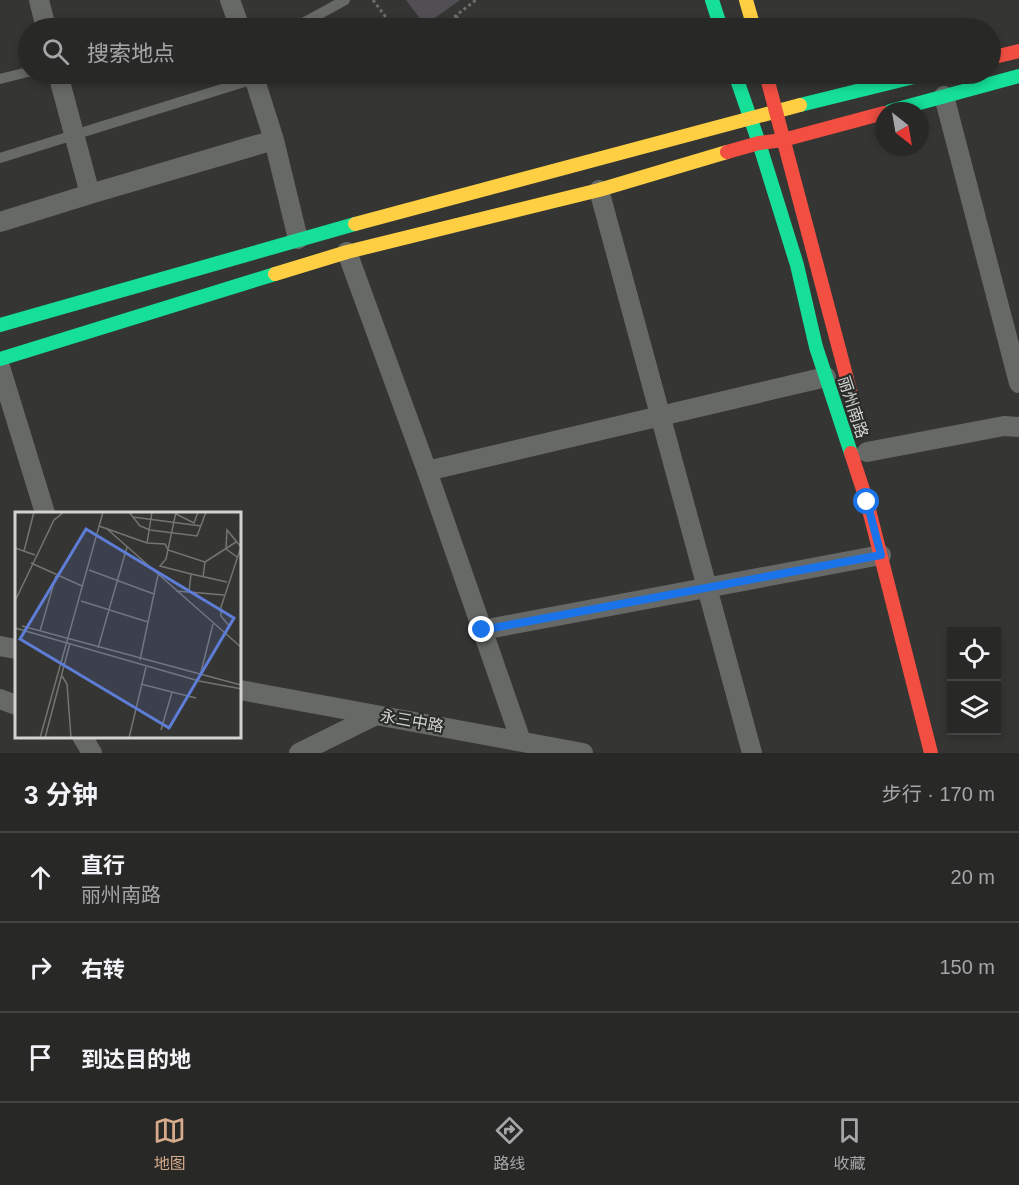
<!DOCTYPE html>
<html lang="zh">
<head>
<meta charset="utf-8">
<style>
	body { margin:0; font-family:Helvetica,"Noto Sans SC",sans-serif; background:#30302f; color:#f1f3f6 }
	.controls { position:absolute; right:18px; bottom:18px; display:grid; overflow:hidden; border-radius:0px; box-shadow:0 3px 9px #0003 }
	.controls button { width:54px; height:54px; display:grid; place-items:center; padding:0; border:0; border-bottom:2px solid #444; background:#282827; color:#f1f3f6; font:30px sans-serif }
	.compass { position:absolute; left:875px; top:102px; width:54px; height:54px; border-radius:50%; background:#282827; box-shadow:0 3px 9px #0003; rotate:149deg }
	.stop { position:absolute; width:18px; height:18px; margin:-14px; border:4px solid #1a73e8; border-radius:50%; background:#fff }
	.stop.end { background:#1a73e8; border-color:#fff; box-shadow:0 2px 6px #0008 }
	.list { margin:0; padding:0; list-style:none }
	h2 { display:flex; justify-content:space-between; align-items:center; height:78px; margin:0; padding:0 24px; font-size:26px }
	h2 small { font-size:20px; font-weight:400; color:#a5a6a7 }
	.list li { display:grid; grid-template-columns:39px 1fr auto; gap:18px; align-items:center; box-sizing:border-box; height:90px; padding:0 24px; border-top:2px solid #444 }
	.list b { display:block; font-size:22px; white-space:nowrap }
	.list p { margin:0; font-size:20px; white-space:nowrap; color:#a5a6a7 }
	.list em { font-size:20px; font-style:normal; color:#a5a6a7 }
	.icon { flex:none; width:33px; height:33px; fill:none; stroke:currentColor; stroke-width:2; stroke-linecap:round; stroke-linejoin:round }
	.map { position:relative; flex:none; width:1019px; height:753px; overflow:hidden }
	.search { position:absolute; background:#282827; box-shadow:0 3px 9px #0003; left:18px; right:18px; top:18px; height:66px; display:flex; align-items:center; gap:15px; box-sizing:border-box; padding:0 21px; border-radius:33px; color:#a5a6a7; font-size:22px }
	.sheet { height:348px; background:#282827 }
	nav { display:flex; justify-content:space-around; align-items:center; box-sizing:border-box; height:84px; border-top:2px solid #444; background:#282827; font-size:16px; color:#a5a6a7 }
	nav a { display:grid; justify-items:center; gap:3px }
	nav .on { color:#d6ab8b }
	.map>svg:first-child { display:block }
</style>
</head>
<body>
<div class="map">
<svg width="1019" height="753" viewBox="0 0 1019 753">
	<rect width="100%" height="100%" fill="#353634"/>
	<!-- building -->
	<path fill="#524f54" d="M406,0H460L425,25Z"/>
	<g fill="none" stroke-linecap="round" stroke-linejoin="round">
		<!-- path -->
		<path stroke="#6c6e6a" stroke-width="3" stroke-dasharray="3 3" stroke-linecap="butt" d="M373,0L394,28H398
			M456,16L466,28
			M440,28L476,0
			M495,74L496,75"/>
		<!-- lane -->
		<path stroke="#666965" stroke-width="10" d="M203,28L238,20
			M294,28L345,0
			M0,79L28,72
			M0,158L254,79"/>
		<!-- street -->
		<path stroke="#666965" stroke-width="20" d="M39,0L46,28
			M230,0L240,28
			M58,74L90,194L274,140
			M253,74L274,140L298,239
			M944,96L1019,383
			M599,190L752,753
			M0,222L90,194
			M347,252L427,471L521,741
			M0,367L45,513
			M867,452L1004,426L1019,427
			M427,471L826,377
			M482,630L881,555
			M0,646L16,649
			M240,690L583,753
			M0,699L16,705
			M82,736L92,753
			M299,753L376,715"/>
		<!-- fast -->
		<path stroke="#16e098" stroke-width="14" d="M712,0L721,28
			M735,74L759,143L797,265L816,347L851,453
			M800,105L926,74
			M890,111L1019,76
			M0,325L355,224
			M0,359L275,274"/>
		<!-- slow -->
		<path stroke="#ffcf43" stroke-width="14" d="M746,0L754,28
			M355,224L800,105
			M275,274L347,252L599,190L727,152"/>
		<!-- jam -->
		<path stroke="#f24e42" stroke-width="14" d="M990,58L1019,51
			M766,74L855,409
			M727,152L759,143L783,140L884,113
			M851,453L867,502L931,753"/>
	</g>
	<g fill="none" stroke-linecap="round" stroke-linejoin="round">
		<!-- route -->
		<path stroke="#1a73e8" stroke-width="8" d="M482,630L881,555L867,502"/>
	</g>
	<g text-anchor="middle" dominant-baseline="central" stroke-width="4.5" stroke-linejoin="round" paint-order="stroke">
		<!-- street labels -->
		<g font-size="16" fill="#d3d4d2" stroke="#2a2d29">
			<text transform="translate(853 407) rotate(72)">丽州南路</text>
			<text transform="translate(412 721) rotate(10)">永三中路</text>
		</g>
	</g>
	<!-- overview -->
	<g transform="translate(15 512)">
		<rect width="226" height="226" fill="#353634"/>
		<path fill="none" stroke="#747573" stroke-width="1.5" d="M114,0L125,14L135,18L182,24L191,0M161,0L151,47L145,54L176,62M161,2L179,11L183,0M118,5L186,14M84,14L132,31L150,32L153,38L190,50L188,65M91,16L227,136M132,31L137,0M0,36L20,43M9,39L19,0M190,50L221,30M16,51L67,74M74,58L139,82M161,79L209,83M174,80L176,62L212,70M0,89L39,8L49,0M66,89L133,110M7,114L226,173M215,115L206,104V95L226,35L212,18L211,37L222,45M0,116L184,169L227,177M25,119L41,64M83,136L112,35M125,148L143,63M47,164L52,172L56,226M185,164L198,112M126,172L157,180L146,218M157,180L181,186M25,226L88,0M30,226L55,131M114,226L131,155"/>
		<path fill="#5d7dd6" fill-opacity="0.15" stroke="#5d7dd6" stroke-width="3" d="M71,17L219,106L154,216L5,127Z"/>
		<rect width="226" height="226" fill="none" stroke="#d3d4d2" stroke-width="3"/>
	</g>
</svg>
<div class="controls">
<button><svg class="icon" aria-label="locate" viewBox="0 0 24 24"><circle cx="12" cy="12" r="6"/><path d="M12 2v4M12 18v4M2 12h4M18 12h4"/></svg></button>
<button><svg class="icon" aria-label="layers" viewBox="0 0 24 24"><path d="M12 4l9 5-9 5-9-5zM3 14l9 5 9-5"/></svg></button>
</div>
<svg class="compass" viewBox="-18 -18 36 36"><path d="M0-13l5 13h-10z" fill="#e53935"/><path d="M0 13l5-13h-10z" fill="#a5a6a7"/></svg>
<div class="stop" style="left:867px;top:502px"></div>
<div class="stop end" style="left:482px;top:630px"></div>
<div class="search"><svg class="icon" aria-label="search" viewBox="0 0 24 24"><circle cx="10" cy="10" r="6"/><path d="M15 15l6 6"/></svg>搜索地点</div>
</div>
<section class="sheet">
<h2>3 分钟<small>步行 · 170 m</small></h2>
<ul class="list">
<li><svg class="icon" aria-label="ahead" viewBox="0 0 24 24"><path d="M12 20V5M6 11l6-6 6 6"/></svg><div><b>直行</b><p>丽州南路</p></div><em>20 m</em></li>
<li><svg class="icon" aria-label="right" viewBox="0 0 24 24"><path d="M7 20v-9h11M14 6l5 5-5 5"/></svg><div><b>右转</b></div><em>150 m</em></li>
<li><svg class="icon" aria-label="arrive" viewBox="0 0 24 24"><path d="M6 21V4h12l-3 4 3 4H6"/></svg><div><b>到达目的地</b></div></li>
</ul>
</section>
<nav>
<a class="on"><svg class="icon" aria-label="map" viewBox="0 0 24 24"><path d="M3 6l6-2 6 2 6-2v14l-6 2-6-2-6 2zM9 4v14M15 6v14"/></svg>地图</a>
<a><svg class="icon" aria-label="directions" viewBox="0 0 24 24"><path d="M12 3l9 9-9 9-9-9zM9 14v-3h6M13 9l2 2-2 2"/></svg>路线</a>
<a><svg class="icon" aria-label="saved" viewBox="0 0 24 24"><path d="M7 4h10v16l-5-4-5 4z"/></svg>收藏</a>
</nav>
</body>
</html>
